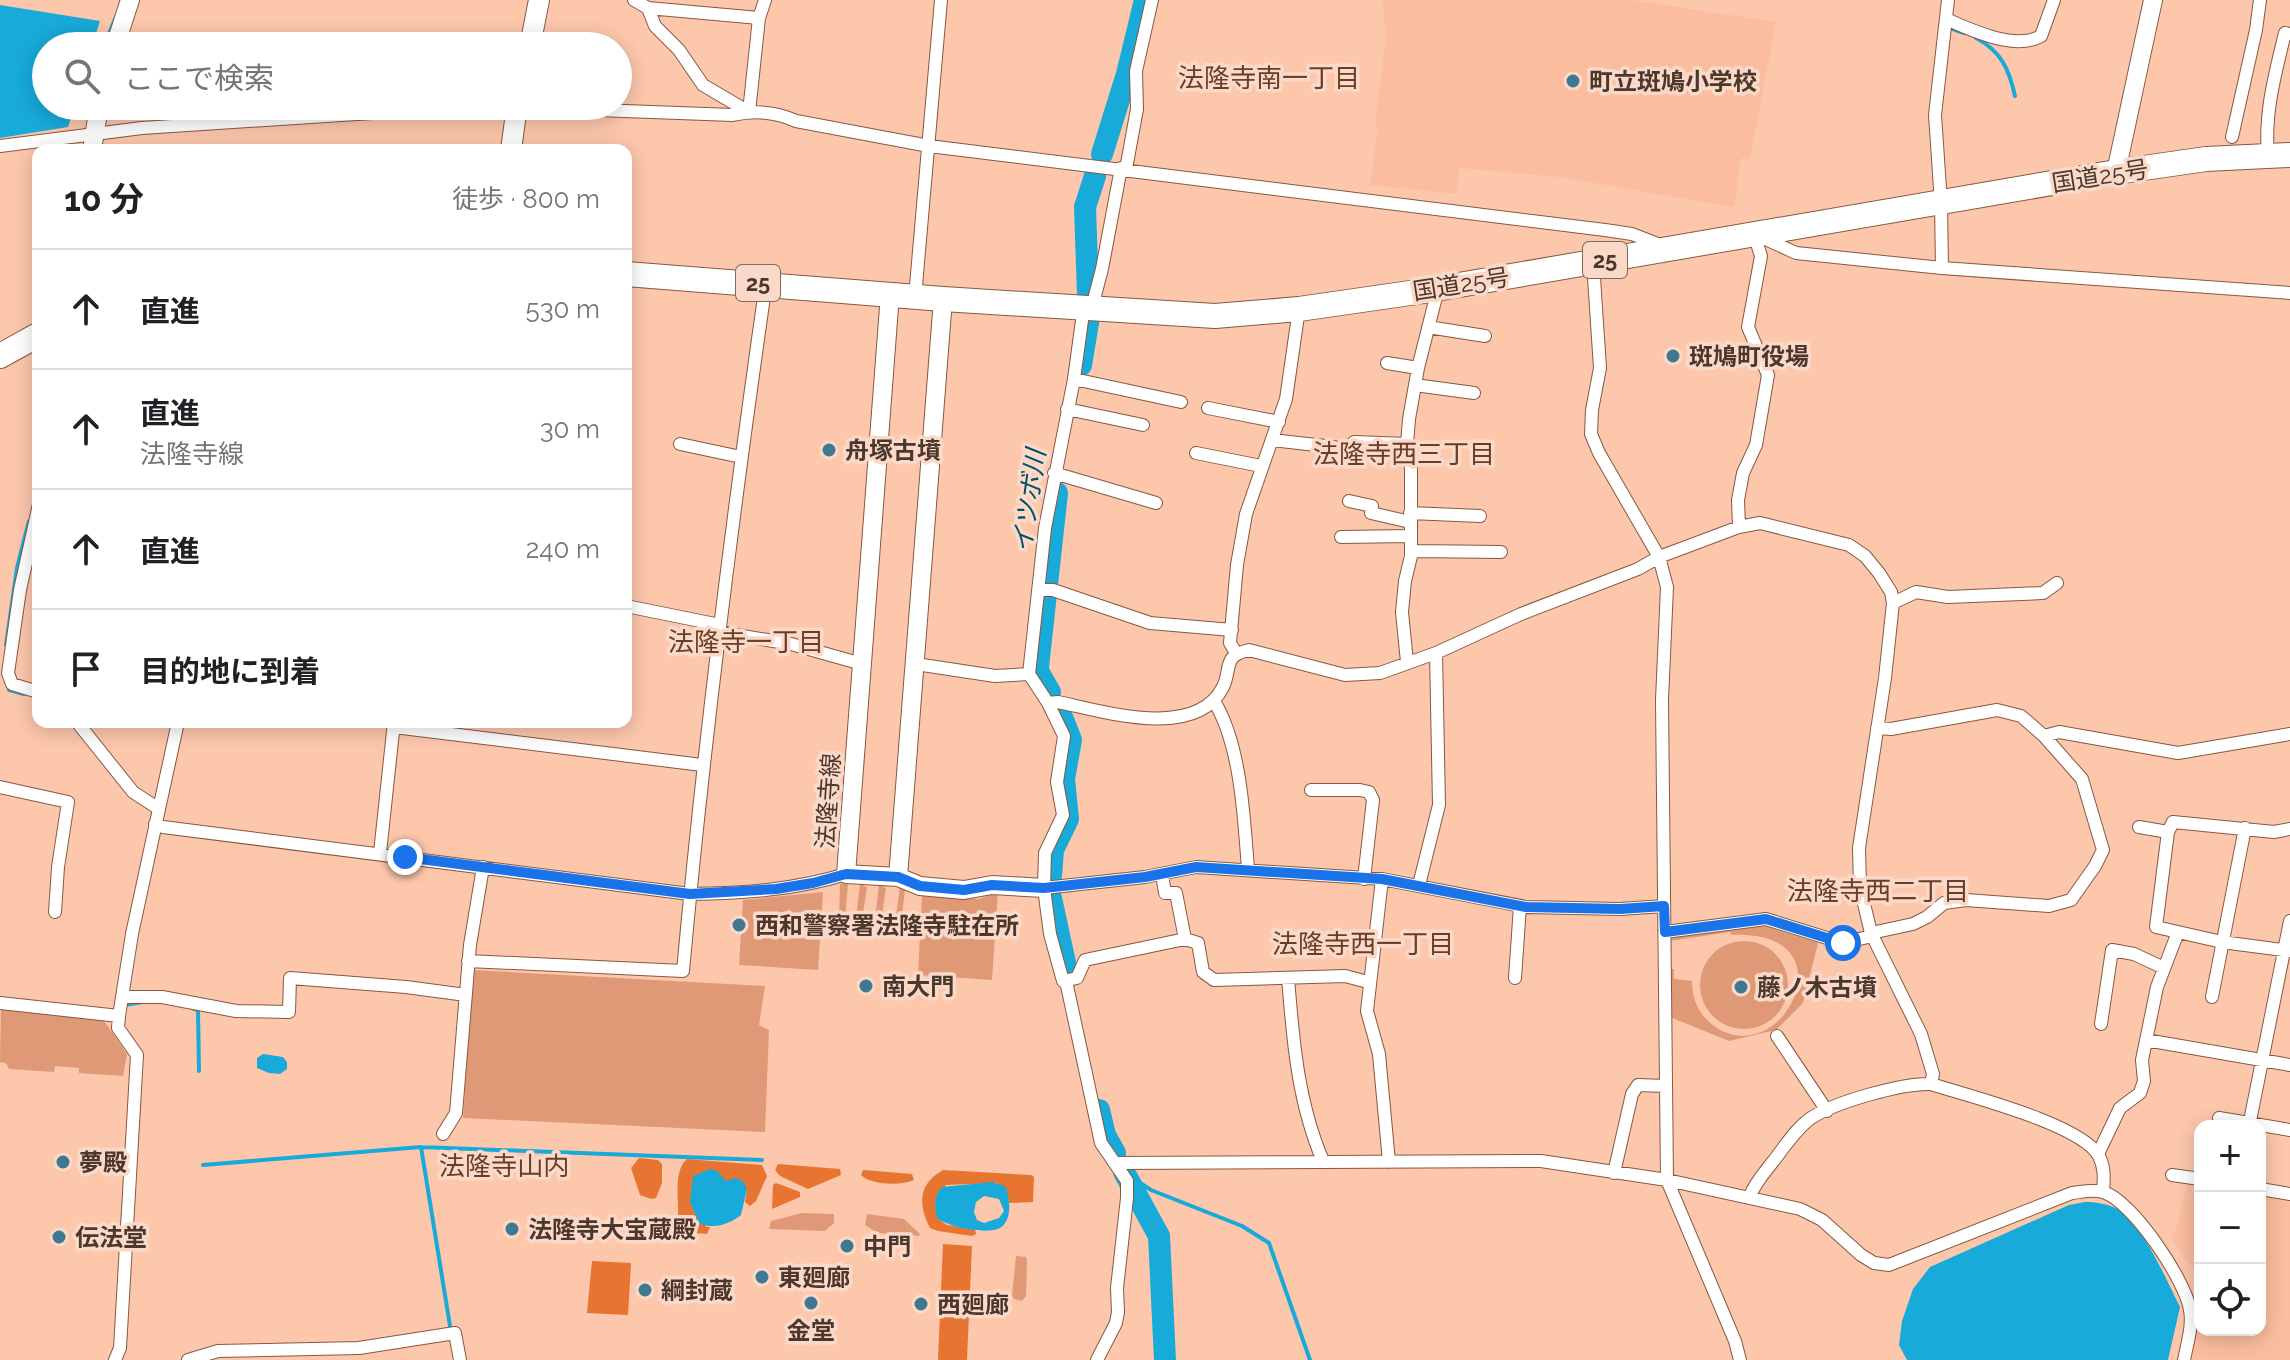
<!DOCTYPE html>
<html lang="ja">
<head>
<meta charset="utf-8">
<style>
	body { margin:0; font-family:Raleway,"Noto Sans JP",sans-serif; background:#f6f6f6; color:#202124 }
	.controls { position:absolute; right:24px; bottom:24px; display:grid; overflow:hidden; border-radius:16px; box-shadow:0 4px 20px #0003 }
	.controls button { width:72px; height:72px; display:grid; place-items:center; padding:0; border:0; border-bottom:2px solid #e0e0e0; background:#fff; color:#202124; font:40px sans-serif }
	.stop { position:absolute; width:24px; height:24px; margin:-18px; border:6px solid #1a73e8; border-radius:50%; background:#fff }
	.stop.end { background:#1a73e8; border-color:#fff; box-shadow:0 2px 8px #0008 }
	.list { margin:0; padding:0; list-style:none }
	h2 { display:flex; justify-content:space-between; align-items:center; height:104px; margin:0; padding:0 32px; font-size:34px }
	h2 small { font-size:26px; font-weight:400; color:#757577 }
	.list li { display:grid; grid-template-columns:52px 1fr auto; gap:24px; align-items:center; box-sizing:border-box; height:120px; padding:0 32px; border-top:2px solid #e0e0e0 }
	.list b { display:block; font-size:30px; white-space:nowrap }
	.list p { margin:0; font-size:26px; white-space:nowrap; color:#757577 }
	.list em { font-size:26px; font-style:normal; color:#757577 }
	.icon { flex:none; width:44px; height:44px; fill:none; stroke:currentColor; stroke-width:2; stroke-linecap:round; stroke-linejoin:round }
	.map { position:relative; flex:none; width:2290px; height:1360px; overflow:hidden }
	.search { position:absolute; background:#fff; box-shadow:0 4px 20px #0003; left:32px; top:32px; width:600px; height:88px; display:flex; align-items:center; gap:20px; box-sizing:border-box; padding:0 28px; border-radius:44px; color:#757577; font-size:30px }
	.panel { position:absolute; background:#fff; box-shadow:0 4px 20px #0003; left:32px; top:144px; width:600px; height:584px; border-radius:16px }
	.map>svg:first-child { display:block }
</style>
</head>
<body>
<div class="map">
<svg width="2290" height="1360" viewBox="0 0 2290 1360">
	<rect width="100%" height="100%" fill="#fdc7ac"/>
	<!-- built -->
	<path fill="#fbbd9f" d="M1383,0H1631L1776,22L1750,160L1741,158L1734,207L1559,177L1460,168L1456,194L1370,185L1378,128L1375,122L1386,39Z
		M2188,1181L2200,1183V1279L2170,1236L2176,1230Z
		M2260,1194L2290,1199V1360H2190L2200,1298V1330H2260Z"/>
	<!-- green -->
	<path fill="#e09976" d="M846,883L848,885L845,917L839,919L840,884Z
		M860,884L867,887L862,921L856,918Z
		M879,885L886,888L881,922L875,919Z
		M900,887L905,890L901,924L895,922Z
		M823,892L818,970L739,965L743,900Z
		M998,892L992,980L918,975L922,895L979,899Z
		M1765,926L1818,943L1803,1003L1776,1030L1729,1041L1670,1017V969H1674V979L1692,981C1692,1001 1700,1017 1717,1028C1785,1070 1852,929 1732,935L1730,932L1670,941V937Z
		M1700 985a44 44 0 1 1 88 0a44 44 0 1 1-88 0Z
		M473,970L765,986L759,1025L769,1030L765,1132L463,1118Z
		M1,1008L104,1021L127,1054L123,1076L79,1073V1068L55,1066L54,1072L9,1069L6,1063L0,1062Z
		M802,1213L834,1214V1223L825,1231L769,1229L771,1221Z
		M867,1214L904,1219L920,1234L919,1236L878,1233L865,1225Z
		M1016,1256L1026,1257L1027,1260L1026,1296L1022,1301L1014,1299L1012,1295Z"/>
	<!-- forest -->
	<path fill="#e77431" d="M639,1158L658,1160L662,1164V1183L656,1198L651,1199L640,1195L631,1168Z
		M687,1159L762,1165L767,1176L756,1201L750,1206L745,1202L747,1189L723,1180L718,1173L706,1227H710L707,1234L696,1233L678,1217C679,1201 673,1170 687,1159Z
		M778,1164L840,1169L841,1175L808,1189L780,1176L775,1170Z
		M863,1170L912,1174L914,1180C901,1186 870,1185 861,1175Z
		M943,1170L1031,1175L1034,1177L1033,1202L1009,1203V1199L997,1183L946,1185L935,1204L937,1218L947,1225L975,1229L976,1234L972,1236L938,1231L930,1228C918,1204 918,1184 943,1170Z
		M776,1183L800,1192V1197L772,1209L773,1185Z
		M943,1244L972,1246L967,1360H938Z
		M592,1261L631,1263L628,1315L587,1313Z"/>
	<!-- water -->
	<path fill="#18aad9" fill-rule="evenodd" d="M0,5L100,21L92,46H46V106H75L78,109L73,112L68,127L0,138Z
		M263,1054L283,1057L287,1062V1069L280,1074L269,1073L257,1068V1058Z
		M710,1169L717,1171L726,1181L735,1178L742,1180L747,1189L741,1215C730,1224 713,1230 699,1223L690,1202L693,1176Z
		M992,1182L1005,1186C1010,1197 1013,1220 1000,1228C987,1235 948,1227 937,1218C934,1208 934,1195 942,1187ZM984,1196L999,1199L1004,1211L999,1218L984,1223L977,1220L974,1212L976,1202Z
		M2085,1202C2097,1202 2110,1204 2121,1211C2142,1224 2168,1283 2180,1307L2168,1360H1907L1899,1345L1902,1321L1913,1289L1930,1267L2069,1205Z"/>
	<g fill="none" stroke-linecap="round" stroke-linejoin="round">
		<!-- stream -->
		<path stroke="#18aad9" stroke-width="4" d="M1950,28L1964,33
			M1976,38C2001,51 2009,69 2015,96
			M104,46L115,19
			M83,113L86,106
			M33,508L38,486
			M6,645L17,568L29,521
			M9,690L24,694
			M125,1003V1005L142,1002
			M194,1009L198,1010L199,1071
			M421,1147L762,1160
			M203,1165L421,1147L450,1326
			M1128,1175L1151,1190L1242,1226L1269,1243L1310,1360"/>
		<!-- river -->
		<path stroke="#18aad9" stroke-width="22" d="M1102,154L1127,74L1145,0
			M1088,295L1085,207L1095,176
			M1081,365L1089,317
			M1050,692L1039,673L1038,667L1057,493
			M1051,876L1053,850L1068,819L1064,779L1071,740L1060,712
			M1051,898L1067,972
			M1099,1110L1105,1135L1115,1153
			M1124,1172L1159,1236L1165,1360"/>
		<!-- street casing -->
		<g stroke="#875840" stroke-width="14">
			<path id="street" d="M634,0L648,8L655,26L679,50L703,85L749,112L759,18L765,0
				M648,8L759,18
				M1946,19C1971,30 2015,51 2041,36L2054,0
				M2232,137L2256,30L2260,0
				M0,146L142,128L418,110L516,107L733,115C755,110 776,112 796,121L929,146L1605,230L1632,234L1663,246
				M2268,156C2264,114 2275,74 2285,33L2290,34
				M1126,169L1137,109L1136,71L1152,0
				M1759,236L1796,253L1942,268L2290,293
				M1593,263L1600,368L1592,410L1591,434L1599,453L1659,557L1667,587L1662,700L1667,1180L1735,1341L1740,1360
				M1942,268L1941,203L1935,115L1948,0
				M915,297L941,0
				M1092,307L1102,269L1121,168
				M1083,313L1074,379L1045,528L1029,674L1048,703L1064,736L1057,782L1063,815L1045,853L1044,888L1050,934L1063,981L1077,978L1085,960L1185,939L1198,943L1203,972L1214,980L1345,976L1368,982
				M1428,327L1485,336
				M1387,363L1418,368
				M1074,379L1181,402
				M1415,385L1474,393
				M1208,408L1279,422
				M1067,409L1143,425
				M1272,440L1334,447
				M1354,442L1407,444
				M680,444L741,457
				M1196,453L1261,466
				M1054,473L1156,503
				M1349,501L1372,506L1371,513L1410,522
				M38,509L20,590L8,673L12,684L38,692
				M1410,513L1480,516
				M1739,527L1738,500L1743,473L1756,445L1768,375L1748,327L1761,256L1754,234
				M1341,537L1410,536
				M1411,551L1501,552
				M1038,590H1053L1150,623L1232,630
				M1893,603L1916,592L1948,597L2043,593L2057,583
				M626,606L720,625
				M719,632L791,644L862,664
				M1236,653L1230,643L1237,565L1246,514L1286,399L1299,309
				M1407,662L1402,612L1405,581L1411,556V469L1407,444L1409,419L1418,368L1438,289
				M916,664L995,676L1029,674
				M1214,701C1241,745 1244,818 1248,869
				M1048,703L1058,702C1102,711 1196,741 1223,687C1232,668 1222,656 1249,650L1345,675L1380,673L1436,653L1521,614L1638,569L1659,557L1739,527L1760,523L1849,545L1865,556L1879,573L1891,592L1893,603L1885,678L1859,848L1860,887L1871,933L1921,1034L1933,1074L1931,1084
				M77,722L133,792L159,809L132,934L119,1016L118,1028L137,1055L120,1348L115,1360
				M394,727L702,765
				M2044,736L2059,732L2178,753L2290,734
				M0,787L68,802L58,867L55,912
				M1311,790H1360L1369,792L1373,800L1364,879
				M159,809L178,722
				M155,824L163,827L690,894C744,893 795,890 846,874
				M2139,827L2168,832
				M2290,829L2274,832L2173,822L2168,832L2156,927L2222,942L2290,951
				M380,853L394,722
				M1162,874L1165,893H1176L1185,939
				M1382,879L1367,1011L1379,1054L1389,1162
				M1419,885L1439,805L1436,653
				M1044,888L1145,877L1196,867L1382,879L1526,907L1620,909L1664,906
				M1665,932L1766,919L1843,943L1872,936
				M1871,933L1913,924L1927,917L1944,903L1966,900L2049,906L2071,900L2095,866L2103,850L2082,779L2044,736L2021,716L1997,710L1891,729L1877,728
				M468,961L683,971C704,741 733,512 766,283
				M1288,978C1293,1041 1298,1103 1323,1161
				M1515,978L1520,906
				M1066,981L1101,1143L1127,1181V1198L1117,1288L1118,1312L1116,1323L1097,1360
				M122,997H162L236,1011L289,1012L290,978L406,987L466,995
				M2212,997L2245,828
				M0,1003L119,1016
				M2101,1024L2112,950L2134,954L2164,968
				M1777,1036L1827,1111
				M2146,1040L2290,1065
				M2219,1118L2290,1130
				M2249,1126L2290,921
				M443,1134L456,1113L470,945L483,867
				M2098,1154L2120,1108L2140,1093L2144,1081L2142,1060L2157,987L2178,932
				M1116,1163L1541,1161L1667,1180L1800,1209L1822,1220L1861,1255L1874,1263L1889,1265L2072,1193C2081,1192 2094,1189 2103,1192C2132,1200 2186,1281 2190,1310C2193,1326 2187,1344 2184,1360
				M1614,1173L1632,1094L1638,1085L1665,1086
				M2172,1175L2200,1179
				M2260,1189L2290,1194
				M1750,1196C1756,1180 1768,1169 1778,1155C1788,1142 1797,1128 1811,1118C1835,1102 1902,1083 1931,1084C1968,1096 2081,1124 2099,1156C2105,1168 2104,1179 2103,1192
				M188,1360L218,1351L359,1348L455,1333L460,1360"/>
		</g>
		<!-- secondary casing -->
		<g stroke="#875840" stroke-width="20">
			<path id="secondary" d="M115,46L130,0
				M92,150L99,106
				M2116,172L2153,0
				M890,294L846,874L898,877L920,886L964,890L992,885L1044,888
				M898,877L943,299"/>
		</g>
		<!-- primary casing -->
		<g stroke="#875840" stroke-width="22">
			<path id="primary" d="M530,46L539,0
				M511,150L517,106"/>
		</g>
		<!-- highway casing -->
		<g stroke="#875840" stroke-width="26">
			<path id="highway" d="M626,274L943,299L1215,316L1299,309L1424,291L2116,172L2206,159L2290,155
				M0,356L38,335"/>
		</g>
		<!-- street -->
		<use href="#street" stroke="#fff" stroke-width="12"/>
		<!-- secondary -->
		<use href="#secondary" stroke="#fff" stroke-width="18"/>
		<!-- primary -->
		<use href="#primary" stroke="#fff" stroke-width="20"/>
		<!-- highway -->
		<use href="#highway" stroke="#fff" stroke-width="24"/>
	</g>
	<g fill="none" stroke-linecap="round" stroke-linejoin="round">
		<!-- route -->
		<path stroke="#1a73e8" stroke-width="10" d="M405,857L690,894L776,889L813,883L846,874L898,877L920,886L964,890L992,885L1044,888L1145,877L1196,867L1382,879L1526,907L1620,909L1664,906L1665,932L1766,919L1843,943"/>
	</g>
	<!-- markers -->
	<g fill="#3e7891" stroke="#fbd9c9" stroke-width="3">
		<circle cx="1573" cy="81" r="8"/>
		<circle cx="1673" cy="356" r="8"/>
		<circle cx="829" cy="450" r="8"/>
		<circle cx="739" cy="925" r="8"/>
		<circle cx="866" cy="986" r="8"/>
		<circle cx="1741" cy="987" r="8"/>
		<circle cx="63" cy="1162" r="8"/>
		<circle cx="512" cy="1229" r="8"/>
		<circle cx="59" cy="1237" r="8"/>
		<circle cx="847" cy="1246" r="8"/>
		<circle cx="762" cy="1277" r="8"/>
		<circle cx="645" cy="1290" r="8"/>
		<circle cx="811" cy="1303" r="8"/>
		<circle cx="921" cy="1304" r="8"/>
	</g>
	<g text-anchor="middle" dominant-baseline="central" stroke-width="7" stroke-linejoin="round" paint-order="stroke">
		<!-- shield labels -->
		<g fill="#fbd9c9" stroke="#80685b" stroke-width="2">
			<rect x="1583" y="242" width="44" height="36" rx="6"/>
			<rect x="736" y="265" width="44" height="36" rx="6"/>
		</g>
		<g font-size="22" font-weight="bold" fill="#4c372c">
			<text x="1605" y="260">25</text>
			<text x="758" y="283">25</text>
		</g>
		<!-- poi labels -->
		<g font-size="24" font-weight="bold" fill="#4c372c" stroke="#fbd9c9" text-anchor="start">
			<text x="1589" y="81">町立斑鳩小学校</text>
			<text x="1689" y="356">斑鳩町役場</text>
			<text x="845" y="450">舟塚古墳</text>
			<text x="755" y="925">西和警察署法隆寺駐在所</text>
			<text x="882" y="986">南大門</text>
			<text x="1757" y="987">藤ノ木古墳</text>
			<text x="79" y="1162">夢殿</text>
			<text x="528" y="1229">法隆寺大宝蔵殿</text>
			<text x="75" y="1237">伝法堂</text>
			<text x="863" y="1246">中門</text>
			<text x="778" y="1277">東廻廊</text>
			<text x="661" y="1290">綱封蔵</text>
			<text x="937" y="1304">西廻廊</text>
			<text x="811" y="1330" text-anchor="middle">金堂</text>
		</g>
		<!-- street labels -->
		<g font-size="24" fill="#4c372c" stroke="#fbd9c9">
			<text transform="translate(2100 176) rotate(-9)">国道25号</text>
			<text transform="translate(1461 284) rotate(-9)">国道25号</text>
			<text transform="translate(828 801) rotate(-86)">法隆寺線</text>
		</g>
		<!-- neighbourhood labels -->
		<g font-size="26" fill="#6a3d26" stroke="#fbd9c9">
			<text x="1269" y="78">法隆寺南一丁目</text>
			<text x="1404" y="454">法隆寺西三丁目</text>
			<text x="746" y="642">法隆寺一丁目</text>
			<text x="1878" y="891">法隆寺西二丁目</text>
			<text x="1363" y="944">法隆寺西一丁目</text>
			<text x="504" y="1166">法隆寺山内</text>
		</g>
		<!-- water labels -->
		<g font-size="26" font-style="italic" fill="#024f68" stroke="#fbd9c9">
			<text transform="translate(1029 501) rotate(-82)">イツボ川</text>
		</g>
	</g>
</svg>
<div class="controls">
<button>+</button>
<button>−</button>
<button><svg class="icon" aria-label="locate" viewBox="0 0 24 24"><circle cx="12" cy="12" r="6"/><path d="M12 2v4M12 18v4M2 12h4M18 12h4"/></svg></button>
</div>
<div class="stop" style="left:1843px;top:943px"></div>
<div class="stop end" style="left:405px;top:857px"></div>
<div class="search"><svg class="icon" aria-label="search" viewBox="0 0 24 24"><circle cx="10" cy="10" r="6"/><path d="M15 15l6 6"/></svg>ここで検索</div>
<section class="panel">
<h2>10 分<small>徒歩 · 800 m</small></h2>
<ul class="list">
<li><svg class="icon" aria-label="ahead" viewBox="0 0 24 24"><path d="M12 20V5M6 11l6-6 6 6"/></svg><div><b>直進</b></div><em>530 m</em></li>
<li><svg class="icon" aria-label="ahead" viewBox="0 0 24 24"><path d="M12 20V5M6 11l6-6 6 6"/></svg><div><b>直進</b><p>法隆寺線</p></div><em>30 m</em></li>
<li><svg class="icon" aria-label="ahead" viewBox="0 0 24 24"><path d="M12 20V5M6 11l6-6 6 6"/></svg><div><b>直進</b></div><em>240 m</em></li>
<li><svg class="icon" aria-label="arrive" viewBox="0 0 24 24"><path d="M6 21V4h12l-3 4 3 4H6"/></svg><div><b>目的地に到着</b></div></li>
</ul>
</section>
</div>
</body>
</html>
